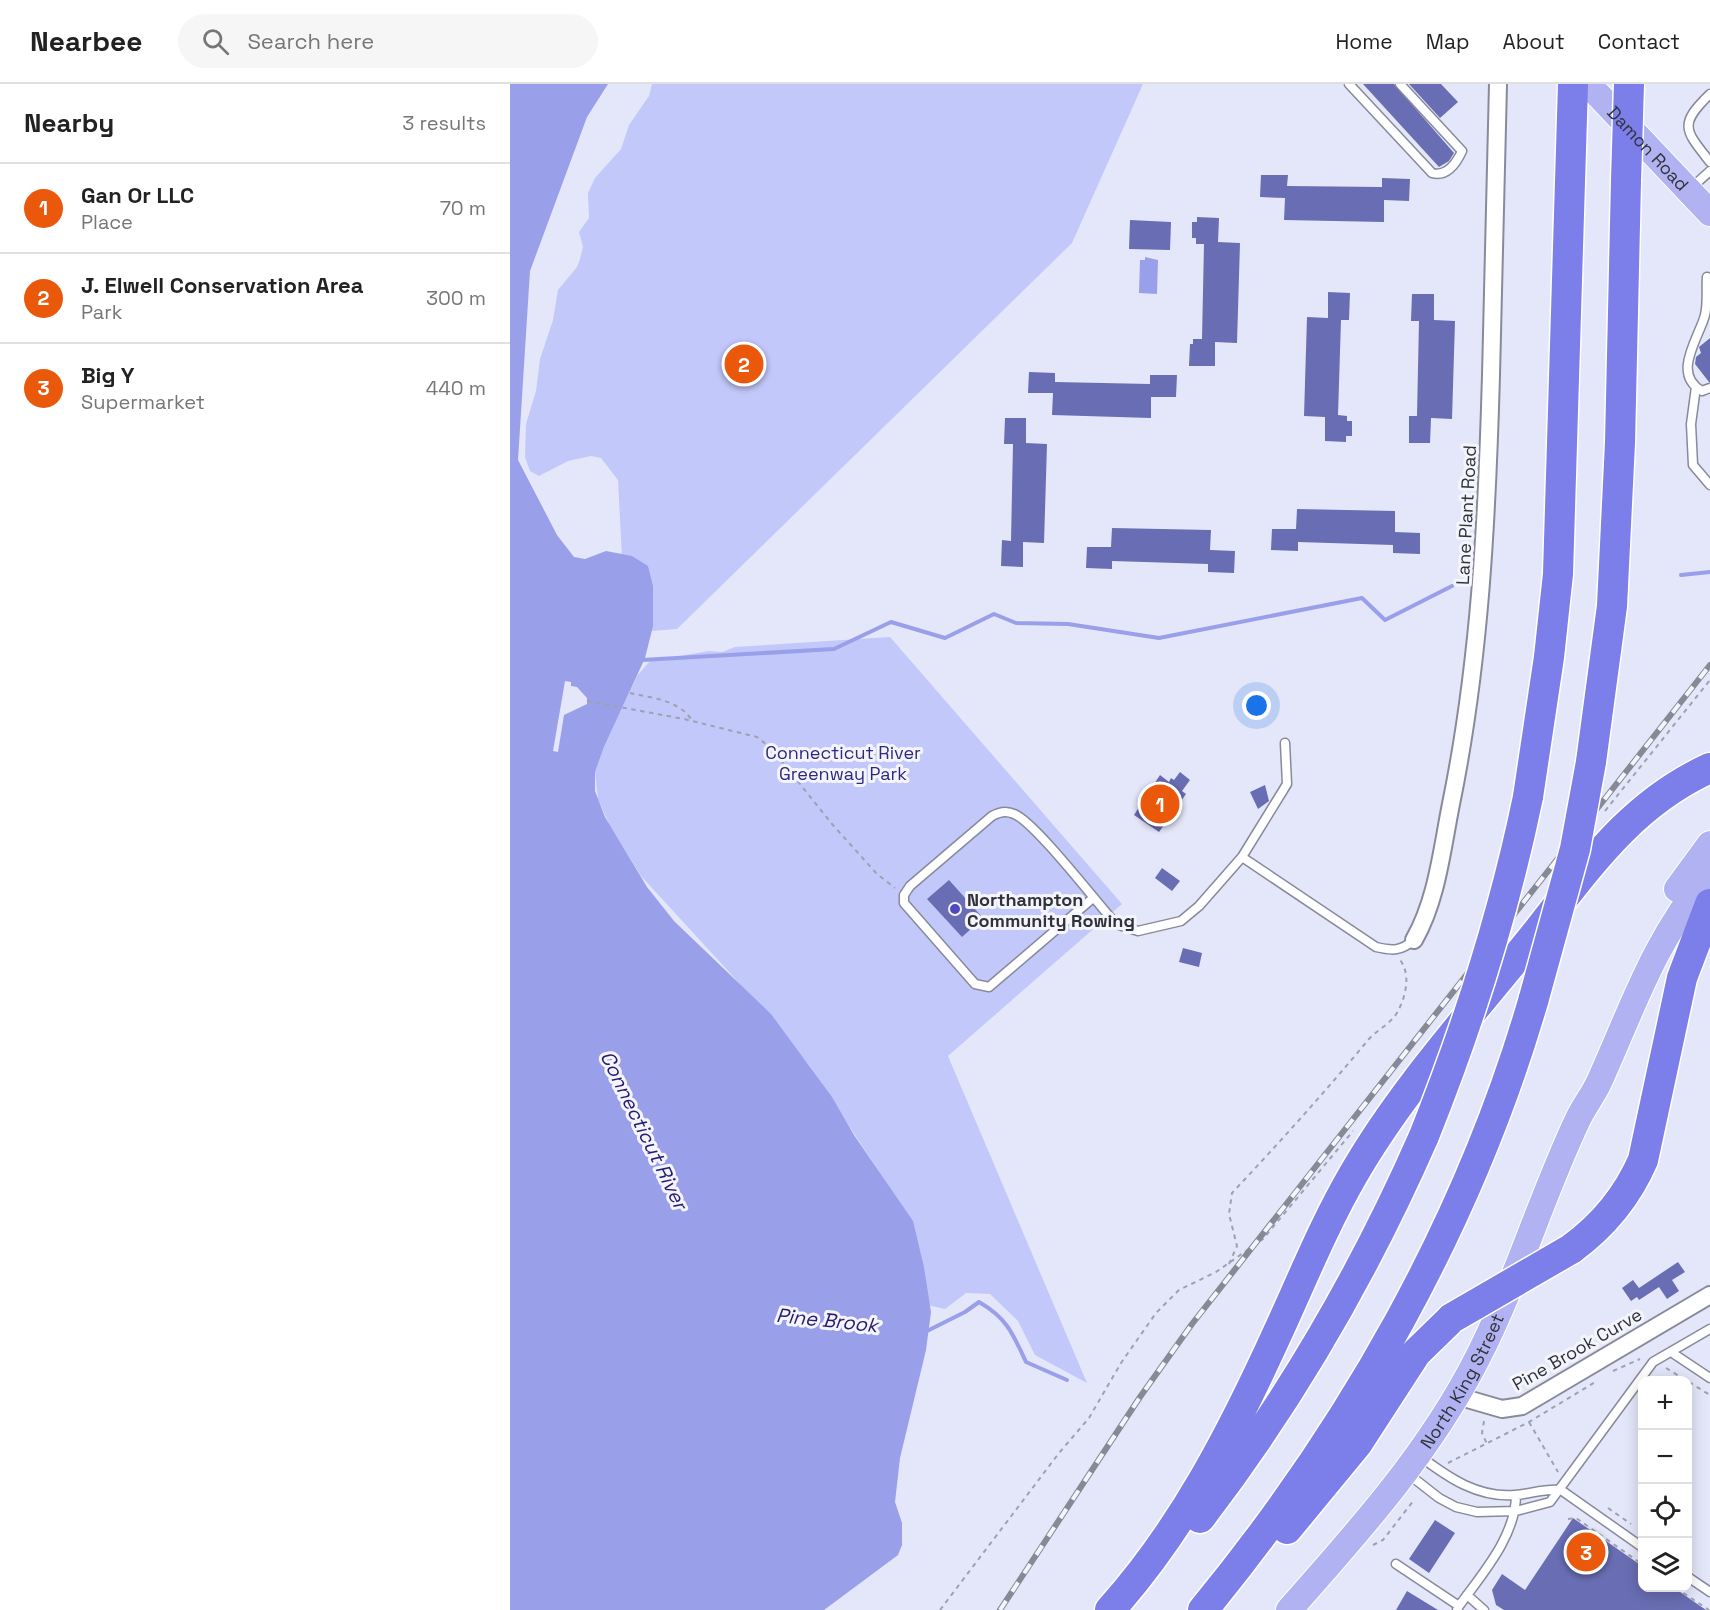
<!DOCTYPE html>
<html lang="en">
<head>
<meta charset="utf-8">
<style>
	body { margin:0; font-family:"Space Grotesk",sans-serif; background:#f6f6f6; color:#222 }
	.controls { position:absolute; right:18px; bottom:18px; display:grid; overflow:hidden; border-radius:12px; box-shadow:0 3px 15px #0003 }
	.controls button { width:54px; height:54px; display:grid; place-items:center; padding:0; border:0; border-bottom:2px solid #e0e0e0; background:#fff; color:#222; font:30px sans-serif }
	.you { position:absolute; left:747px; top:622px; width:21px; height:21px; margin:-15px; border:4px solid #fff; border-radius:50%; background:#1a73e8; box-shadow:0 0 0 9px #1a73e833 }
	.badge { display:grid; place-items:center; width:39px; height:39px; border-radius:50%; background:#ea580c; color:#fff; font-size:20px; font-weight:700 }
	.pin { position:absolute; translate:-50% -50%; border:3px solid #fff; box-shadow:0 2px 6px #0006 }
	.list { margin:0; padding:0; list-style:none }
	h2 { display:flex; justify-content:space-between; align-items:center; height:78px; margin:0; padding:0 24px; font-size:26px }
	h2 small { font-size:20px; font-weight:400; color:#767676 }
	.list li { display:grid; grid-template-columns:39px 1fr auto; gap:18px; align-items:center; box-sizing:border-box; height:90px; padding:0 24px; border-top:2px solid #e0e0e0 }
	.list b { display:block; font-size:22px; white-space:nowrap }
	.list p { margin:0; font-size:20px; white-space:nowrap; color:#767676 }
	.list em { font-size:20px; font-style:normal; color:#767676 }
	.icon { flex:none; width:33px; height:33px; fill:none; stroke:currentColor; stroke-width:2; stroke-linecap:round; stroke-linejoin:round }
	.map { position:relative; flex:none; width:1200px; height:1526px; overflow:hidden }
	header { display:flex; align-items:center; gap:36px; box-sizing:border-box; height:84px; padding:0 30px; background:#fff; border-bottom:2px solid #e0e0e0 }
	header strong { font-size:28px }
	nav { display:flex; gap:33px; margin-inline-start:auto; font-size:21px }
	.search { width:420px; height:54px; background:#f6f6f6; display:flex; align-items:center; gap:15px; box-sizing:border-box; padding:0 21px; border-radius:33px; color:#767676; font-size:22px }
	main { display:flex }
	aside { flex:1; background:#fff }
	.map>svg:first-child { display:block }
</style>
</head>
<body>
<header>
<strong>Nearbee</strong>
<div class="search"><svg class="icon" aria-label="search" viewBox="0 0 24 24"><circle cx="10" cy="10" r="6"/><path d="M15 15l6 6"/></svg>Search here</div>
<nav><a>Home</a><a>Map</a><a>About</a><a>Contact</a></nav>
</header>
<main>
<aside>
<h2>Nearby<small>3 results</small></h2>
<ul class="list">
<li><span class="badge">1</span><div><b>Gan Or LLC</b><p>Place</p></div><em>70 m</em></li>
<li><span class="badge">2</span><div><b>J. Elwell Conservation Area</b><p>Park</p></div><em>300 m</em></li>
<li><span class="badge">3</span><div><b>Big Y</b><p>Supermarket</p></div><em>440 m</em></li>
</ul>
</aside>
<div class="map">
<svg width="1200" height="1526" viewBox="0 0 1200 1526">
	<rect width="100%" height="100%" fill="#e4e7f9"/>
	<!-- green -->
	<path fill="#c3c8fb" d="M142,0H633L562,159L167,545L103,550L112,474L108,396L91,374L81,372L58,377L29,392L20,387L15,373L16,340L26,307L30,275L43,236L48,206L67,183L70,175L73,163L69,148L79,134L78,109L85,94L111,65L119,41L139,12Z
		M380,553L612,820L438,972L577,1299L525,1271L508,1237L480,1210L456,1209L435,1225L413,1220L411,1170L392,1122L298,980L220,889L131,792L100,742L88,715L85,688L94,663L127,592L140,577L199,567L212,568L225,563Z"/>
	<!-- water -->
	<path fill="#9a9fea" d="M0,0H98L77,33L20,187L8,376L47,451L64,473L75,475L96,467L122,472L138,482L143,502V542L135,574L94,663L85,688V707L95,733L137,803L164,837L261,930L322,1013L344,1051L403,1137L414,1183L421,1228L416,1266L390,1374L385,1418L392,1439V1461L388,1471L314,1526H0Z
		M635,173L648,176L647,210L629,209L630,176H635Z"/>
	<!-- pier -->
	<path fill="#e4e7f9" d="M55,597L61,598V602L67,603L77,614V620L54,631L48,668L43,667Z"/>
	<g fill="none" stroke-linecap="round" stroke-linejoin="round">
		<!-- stream -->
		<path stroke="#9a9fea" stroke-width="4" d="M1171,491L1200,488
			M132,576L324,565L381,538L435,554L484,530L506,539L558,540L649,554L852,514L875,536L942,502
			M413,1249L455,1228L469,1218C497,1234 503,1250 516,1278L557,1296"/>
	</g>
	<!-- building -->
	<path fill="#696db3" d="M853,0H884L944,69L939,77L929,83Z
		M899,0H931L948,18L930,34Z
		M751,91H778L777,102L872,103V94L900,95L899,117L874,116V138L774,136L775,114L750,113Z
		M687,133L709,134L708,158L730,159L727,259L705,258V282H679L680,260H683V255H692L694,160H686V154H682V138H687Z
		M620,136L661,138L660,166L619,165Z
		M818,208L840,209L839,236H831L828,331L837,332V337H842V352H836V358L815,357V333L794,332L797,233L818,234Z
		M902,210H924V236L945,237L942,335L921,334L920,359H899V332H907L909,237H901Z
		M1200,254V298H1199L1185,280L1186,273L1191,269L1189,263Z
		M519,288L545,289V298L640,300V291H667L666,313H641V334L542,331L543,309H518Z
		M495,334H516V359L537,360L534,459L513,458V483L491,482L492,456L501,457L503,360H494Z
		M787,425L885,427V448L910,449V470L883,469V461L788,458V467L761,466L762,445H786Z
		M602,444L701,446L700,466L725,467L724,489L698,488V480L602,477V485L576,484L577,463H601Z
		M670,688L680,696L672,707L676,710L649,748L624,731L650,691L659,698L661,694L664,696Z
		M755,701L759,717L748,725L740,708Z
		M652,784L670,797L662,807L645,794Z
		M439,796L473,834L452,853L417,815Z
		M673,864L692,869L689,883L669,878Z
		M1168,1178L1175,1188L1162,1196L1169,1207L1157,1215L1149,1203L1129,1216L1127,1213L1121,1217L1112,1204L1123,1196L1129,1204Z
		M1063,1434L1132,1482V1503H1163L1196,1526H994L986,1521L982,1506L992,1490L1015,1506Z
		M925,1436L945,1449L919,1489L899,1475Z
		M897,1507L928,1526H886Z"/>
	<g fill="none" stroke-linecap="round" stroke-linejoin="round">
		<!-- service casing -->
		<g stroke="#888a9b" stroke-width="11">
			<path id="service" d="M839,0L922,89C937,93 946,80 952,67L890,0
				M1200,10C1168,41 1175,46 1200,78
				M1181,104L1200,87
				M1197,193C1196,204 1198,219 1195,231C1189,254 1161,290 1192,307L1200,304
				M1186,303L1181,340L1183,381L1200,401
				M732,773L777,700L775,659
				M583,814L479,903L465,900L394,819V811L400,802L482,732C489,728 496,726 504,730C524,737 587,819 606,840L628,847L671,837L689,822L732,773L866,863C883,867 891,867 904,856
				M1161,1268L1200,1294
				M911,1373C939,1394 968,1414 1005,1411C1021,1410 1034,1404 1051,1406L1132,1463
				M897,1389L929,1414L946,1423L967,1428L1006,1427L1040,1418L1143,1278L1200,1245
				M886,1480L949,1522L947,1526
				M1178,1493L1200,1508
				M957,1511L974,1526
				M949,1522C972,1490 1006,1452 1006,1411"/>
		</g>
		<!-- minor casing -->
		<g stroke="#888a9b" stroke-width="20">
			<path id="minor" d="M904,856C927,816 932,765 941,720C970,578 977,435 981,291C984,194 986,97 988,0
				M947,1312L992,1325L1012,1322L1200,1211"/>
		</g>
		<!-- primary casing -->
		<g stroke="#fff" stroke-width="28">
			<g id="primary">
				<path id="s1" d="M1078,0L1200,129"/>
				<path d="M1167,805L1200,760"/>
				<path id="s2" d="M779,1526C849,1447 920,1368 968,1273C1007,1196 1031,1113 1068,1035C1074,1022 1084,1010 1090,996C1125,918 1144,857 1200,789"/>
			</g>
		</g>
		<!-- motorway casing -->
		<g stroke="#fff" stroke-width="33">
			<path id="motorway" d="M1081,678L1102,522L1110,359L1116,97
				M1018,713L1039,573L1048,490L1063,0
				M1061,1165C1094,1141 1117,1113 1133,1076L1172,894L1200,820
				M690,1434C781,1315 854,1189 914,1052
				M777,1445L847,1360L906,1269L942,1234
				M600,1526C673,1445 723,1347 768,1248C792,1196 814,1141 843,1091C893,1004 964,927 1027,848C1079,782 1121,720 1200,684
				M693,1526C841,1346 959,1139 1024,914"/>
		</g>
		<!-- path -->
		<path stroke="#9fa1af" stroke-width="2" stroke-dasharray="4.5 4.5" stroke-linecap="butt" d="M120,609C142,614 168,616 181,635
			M77,617L174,635L247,653L262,665L322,740L367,790L385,804
			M1095,727L1200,596
			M719,1180L727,1162L719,1130L722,1109C769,1059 815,1008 859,955C868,945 881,940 888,927C896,912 901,890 890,876
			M1156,1284L1200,1311
			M1103,1287L1130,1275
			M974,1337L972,1349L977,1360
			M1019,1338L1048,1388
			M938,1379L1019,1338L1087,1297
			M1098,1424L1121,1440
			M1058,1435L1066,1434L1132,1480
			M863,1461L873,1456L904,1416
			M1166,1504L1199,1526
			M430,1526L549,1369L579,1334L611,1279L646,1229L669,1206L706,1188L753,1155L843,1047"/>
		<!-- service -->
		<use href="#service" stroke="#fff" stroke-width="8"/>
		<!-- minor -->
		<use href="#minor" stroke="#fff" stroke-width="16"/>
		<!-- primary -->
		<use href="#primary" stroke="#b0b2f2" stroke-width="26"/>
		<!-- motorway -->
		<use href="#motorway" stroke="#7c7eea" stroke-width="30"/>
		<!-- rail casing -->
		<g stroke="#878995" stroke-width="6">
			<path id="rail" d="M490,1526L630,1313L682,1240L1200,581"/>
		</g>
		<!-- rail -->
		<use href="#rail" stroke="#f4f5fc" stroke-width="4" stroke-dasharray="11" stroke-linecap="butt"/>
		<!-- motorway-bridge casing -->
		<g stroke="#fff" stroke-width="33" stroke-linecap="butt">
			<path id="motorway-bridge" d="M1116,97L1119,0
				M1024,914L1065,765L1081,678
				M914,1052C958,942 994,829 1018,713
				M942,1234L1061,1165"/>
		</g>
		<!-- motorway-bridge -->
		<use href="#motorway-bridge" stroke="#7c7eea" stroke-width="30"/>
	</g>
	<!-- markers -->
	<circle fill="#5048bf" stroke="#f4f5fc" stroke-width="2" cx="445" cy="825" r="6"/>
	<g text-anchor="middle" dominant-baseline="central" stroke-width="6" stroke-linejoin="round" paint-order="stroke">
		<!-- street labels -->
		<g font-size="18" fill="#313239" stroke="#f4f5fc">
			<text stroke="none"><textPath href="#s1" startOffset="88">Damon Road</textPath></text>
			<text transform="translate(956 431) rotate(-87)">Lane Plant Road</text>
			<text transform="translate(1067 1265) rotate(-30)">Pine Brook Curve</text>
			<text stroke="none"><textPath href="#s2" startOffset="288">North King Street</textPath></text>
		</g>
		<!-- park labels -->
		<g font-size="18" fill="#30287d" stroke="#f4f5fc">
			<text x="333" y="668">Connecticut River<tspan x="333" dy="21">Greenway Park</tspan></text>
		</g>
		<!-- poi labels -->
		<g font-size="18" font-weight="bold" fill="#313239" stroke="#f4f5fc" text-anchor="start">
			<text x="457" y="815">Northampton<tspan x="457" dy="21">Community Rowing</tspan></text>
		</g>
		<!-- water labels -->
		<g font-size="20" font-style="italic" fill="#261b70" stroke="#f4f5fc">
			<text transform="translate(134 1046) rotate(64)">Connecticut River</text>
			<text transform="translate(317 1236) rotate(6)">Pine Brook</text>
		</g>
	</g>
</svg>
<div class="controls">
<button>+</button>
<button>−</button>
<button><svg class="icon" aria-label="locate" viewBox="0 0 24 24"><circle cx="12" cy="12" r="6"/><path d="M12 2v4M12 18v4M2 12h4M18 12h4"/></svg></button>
<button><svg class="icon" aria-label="layers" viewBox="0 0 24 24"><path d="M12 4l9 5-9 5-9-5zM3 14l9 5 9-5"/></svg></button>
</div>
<div class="you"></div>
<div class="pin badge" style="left:650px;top:720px">1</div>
<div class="pin badge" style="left:234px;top:280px">2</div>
<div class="pin badge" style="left:1076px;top:1468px">3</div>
</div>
</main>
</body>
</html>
